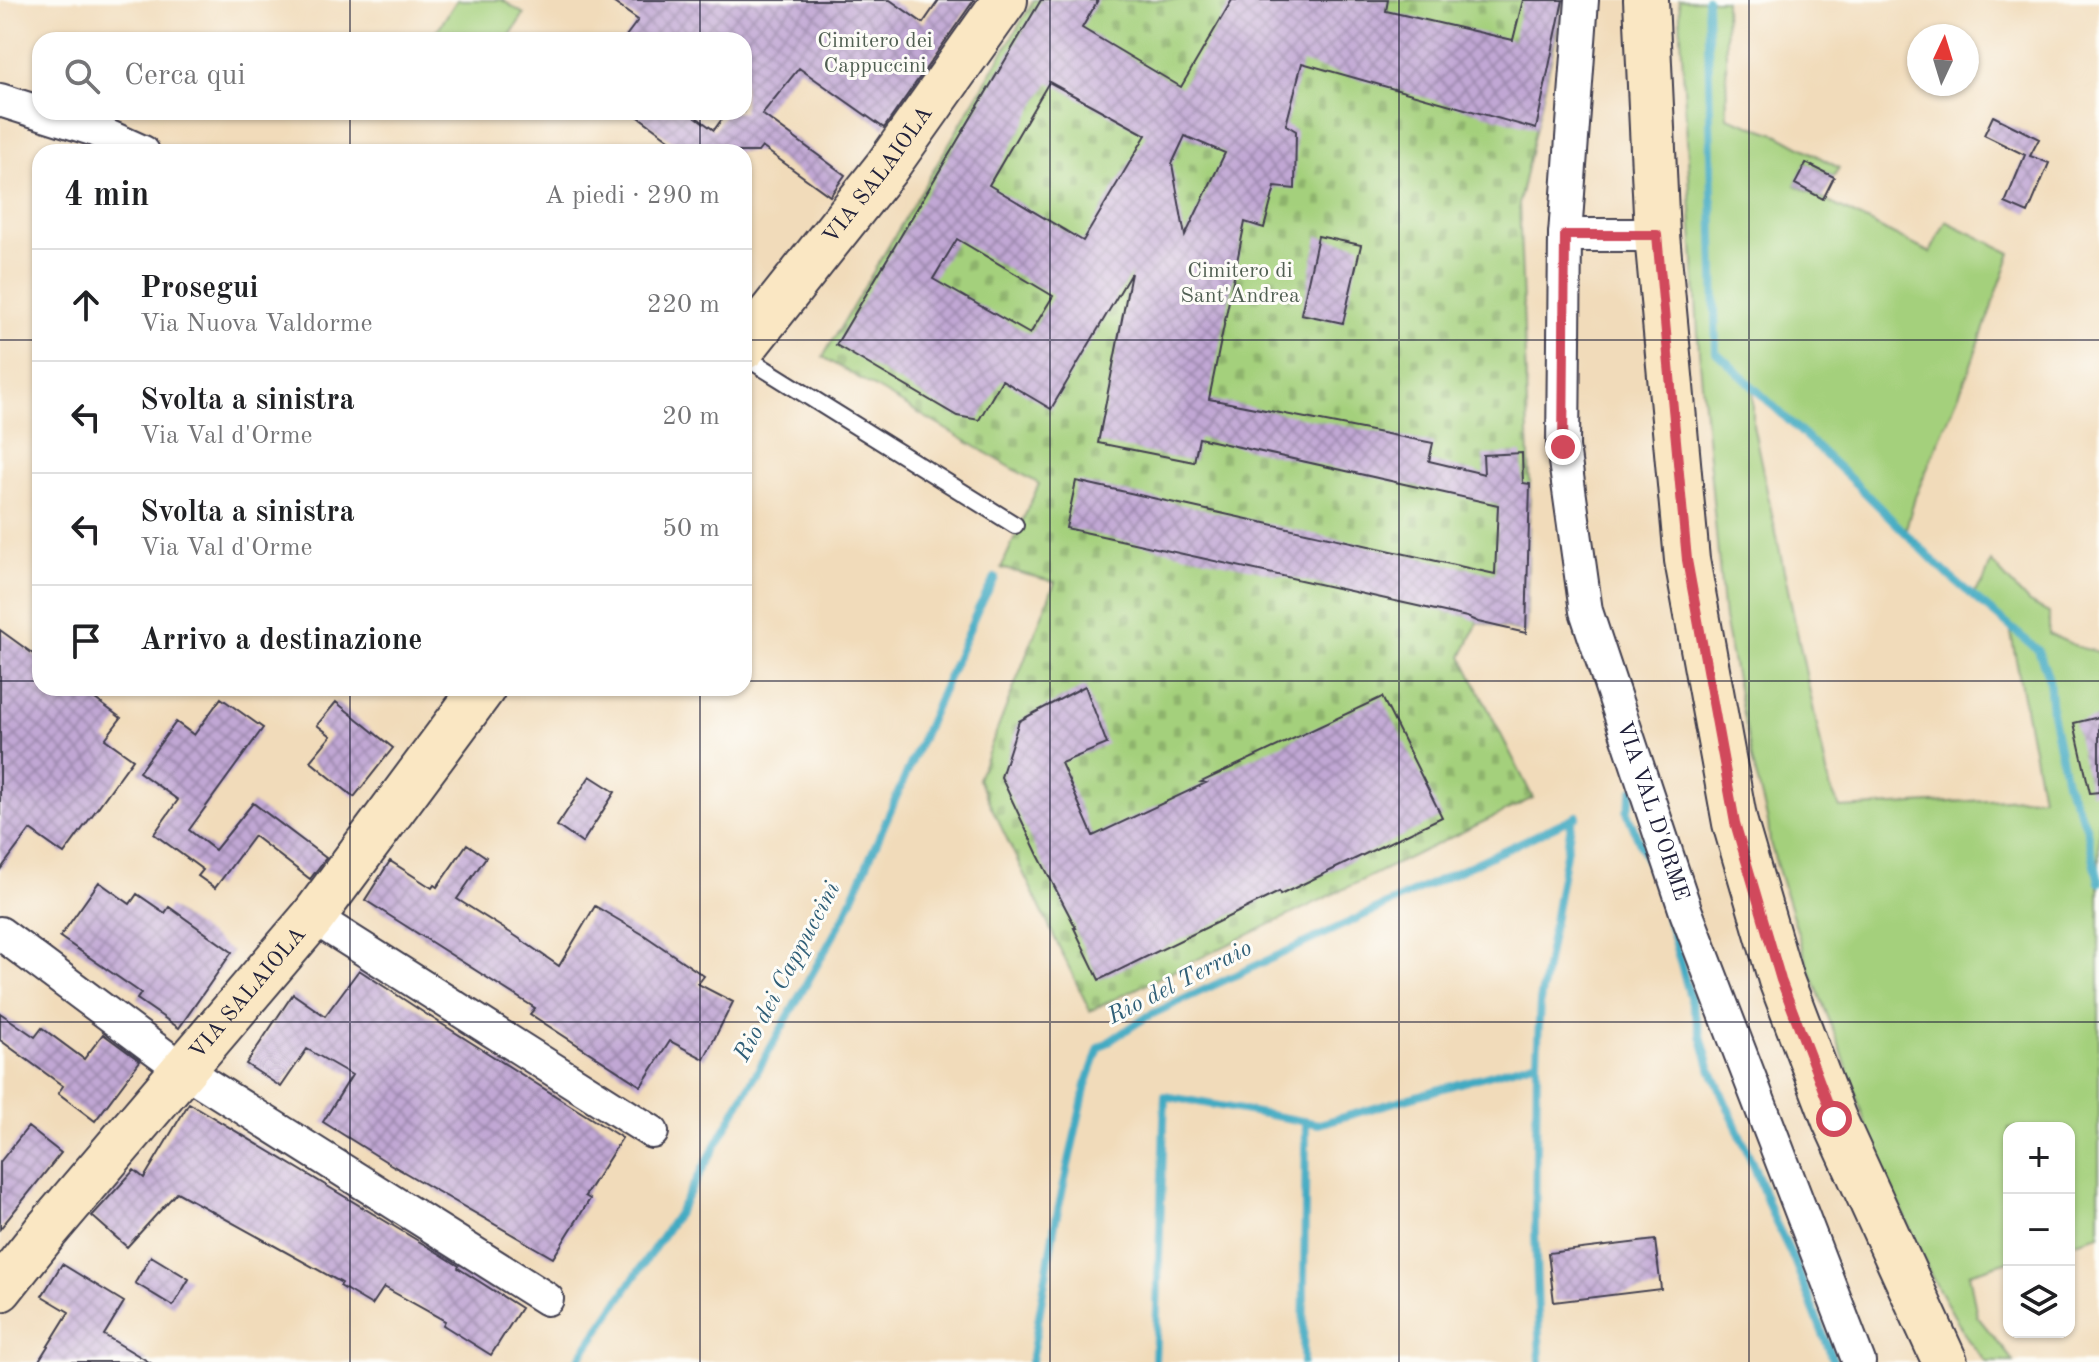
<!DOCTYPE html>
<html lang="it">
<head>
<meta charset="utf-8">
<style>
	body { margin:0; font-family:"Old Standard TT",serif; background:#f2f2f2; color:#202124 }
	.controls { position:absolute; right:24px; bottom:24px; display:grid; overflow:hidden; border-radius:16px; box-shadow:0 2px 6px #0004 }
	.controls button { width:72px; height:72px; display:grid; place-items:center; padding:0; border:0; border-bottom:2px solid #e0e0e0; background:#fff; color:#202124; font:40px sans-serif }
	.compass { position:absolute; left:1907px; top:24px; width:72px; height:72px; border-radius:50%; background:#fff; box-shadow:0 2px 6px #0004; rotate:4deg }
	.stop { position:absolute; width:24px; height:24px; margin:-18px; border:6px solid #d1495b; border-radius:50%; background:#fff }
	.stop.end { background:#d1495b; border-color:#fff; box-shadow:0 2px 8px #0008 }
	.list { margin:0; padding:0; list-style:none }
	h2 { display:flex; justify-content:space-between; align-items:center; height:104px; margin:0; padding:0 32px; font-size:34px }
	h2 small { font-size:26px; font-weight:400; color:#757577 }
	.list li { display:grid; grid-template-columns:52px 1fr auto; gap:24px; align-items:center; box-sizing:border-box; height:112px; padding:0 32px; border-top:2px solid #e0e0e0 }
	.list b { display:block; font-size:30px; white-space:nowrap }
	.list p { margin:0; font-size:26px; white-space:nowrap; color:#757577 }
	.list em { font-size:26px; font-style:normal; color:#757577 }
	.icon { flex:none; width:44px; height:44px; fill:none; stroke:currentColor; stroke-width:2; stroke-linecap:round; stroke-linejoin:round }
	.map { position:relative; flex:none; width:2099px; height:1362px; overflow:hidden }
	.search { position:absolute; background:#fff; box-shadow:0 2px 6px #0004; left:32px; top:32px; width:720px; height:88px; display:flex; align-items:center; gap:20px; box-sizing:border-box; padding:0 28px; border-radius:24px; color:#757577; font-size:30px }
	.panel { position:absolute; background:#fff; box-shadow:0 2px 6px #0004; left:32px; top:144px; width:720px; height:552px; border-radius:24px }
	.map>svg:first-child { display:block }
</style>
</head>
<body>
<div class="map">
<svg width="2099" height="1362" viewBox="0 0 2099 1362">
	<defs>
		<pattern id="cemetery-stones" width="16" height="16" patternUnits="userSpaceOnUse" patternTransform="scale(2)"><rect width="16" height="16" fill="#a4d07c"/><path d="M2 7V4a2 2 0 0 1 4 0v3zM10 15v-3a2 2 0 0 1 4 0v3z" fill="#8db26c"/></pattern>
		<pattern id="building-cross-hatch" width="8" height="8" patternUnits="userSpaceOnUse" patternTransform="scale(2)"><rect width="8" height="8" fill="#c1a7d4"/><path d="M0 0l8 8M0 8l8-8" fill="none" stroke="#9c88ad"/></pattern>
	</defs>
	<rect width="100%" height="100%" fill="#fdfcf7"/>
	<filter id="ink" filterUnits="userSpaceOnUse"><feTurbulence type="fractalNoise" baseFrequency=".0125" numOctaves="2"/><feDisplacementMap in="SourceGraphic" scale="16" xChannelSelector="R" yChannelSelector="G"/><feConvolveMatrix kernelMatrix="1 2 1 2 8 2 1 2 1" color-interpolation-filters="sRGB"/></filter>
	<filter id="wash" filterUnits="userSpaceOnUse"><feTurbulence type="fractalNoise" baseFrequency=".006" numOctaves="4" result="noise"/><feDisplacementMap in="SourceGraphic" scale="32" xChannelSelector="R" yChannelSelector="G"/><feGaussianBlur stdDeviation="1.8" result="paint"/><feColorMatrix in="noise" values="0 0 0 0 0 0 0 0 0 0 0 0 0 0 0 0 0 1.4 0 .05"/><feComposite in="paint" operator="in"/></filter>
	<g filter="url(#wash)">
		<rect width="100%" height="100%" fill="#f1dbba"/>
		<!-- grass -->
		<path fill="#a4d07c" stroke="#63795c" stroke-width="2" d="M457,0H502L524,14L507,40H431Z
			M1679,0H1725L1727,117L1779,135L1839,168L1834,177L1806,163L1795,185L1930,253L1946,221L2011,253L1968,373L1915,497L1905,532L1753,388V425L1830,787L1840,808L2042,797L2010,628L1971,596L1983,583L1991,562L2029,603L2049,613V634L2081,648L2099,652V1235L2069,1244V1128H2009V1261L1969,1273L1977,1316L2014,1362H1986L1968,1340L1931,1276L1874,1150L1841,1050L1808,966L1770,843L1768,822L1752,759L1724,619L1699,351Z"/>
		<!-- cemetery -->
		<path fill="url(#cemetery-stones)" stroke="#63795c" stroke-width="2" d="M1034,0H1564L1519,203L1530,484L1526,633L1478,622L1462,657L1533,798L1090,1011L978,779L1055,582L1001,568L1039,484L823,357Z"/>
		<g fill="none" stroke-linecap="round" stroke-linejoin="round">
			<!-- stream -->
			<path stroke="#42aac2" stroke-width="8" d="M1707,0L1716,352L1857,485L1950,577L2038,650L2049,679L2052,713L2066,782L2086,826L2099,882
				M1633,790L1627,812L1661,895L1710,1067L1755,1169L1773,1217L1794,1260L1834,1362
				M577,1362L678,1213L845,915L978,609L995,578
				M1031,1362L1055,1224L1086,1085L1099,1048L1148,1016L1577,816
				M1155,1362L1165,1096L1319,1124L1537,1061
				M1303,1362L1306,1121
				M1540,1362L1535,1232L1537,1061L1540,1002L1572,819"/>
		</g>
		<g id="blocks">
			<!-- building -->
			<path fill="url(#building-cross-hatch)" fill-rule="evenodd" d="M610,0H890L923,23L939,0H974L884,128L799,68L762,114L845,175L830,196L762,147L758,152H687L632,112H689L714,130L727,112H744V40H623L638,20Z
				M1041,0H1098L1082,28L1181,87L1232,0H1388L1386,11L1513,40L1523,0H1563L1536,129L1302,63L1286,125L1296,131L1295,189L1275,187L1264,228L1245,222L1209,399L1433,443L1429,461L1484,474L1483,455L1522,453L1523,483L1530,484L1526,633L1478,622L1467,617L1066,528L1076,481L1495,574L1498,505L1199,438L1194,462L1098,443L1131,273L1051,409L1002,380L979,420L957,416L836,345ZM1049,82L1146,135L1083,241L989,185ZM1185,136L1225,153L1185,236L1172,164ZM957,239L1053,296L1030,334L933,279Z
				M1993,116L2039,139L2030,156L2049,163L2028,213L2005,203L2025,155L1984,135Z
				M1806,163L1834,177L1823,199L1795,184Z
				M1318,236L1361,245L1343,323L1301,314Z
				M0,630L40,659V688H80L121,718L105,739L133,759L64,854L30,830L0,870Z
				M1085,686L1107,744L1061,763L1093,836L1206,783L1201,782L1382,697L1442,817L1280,895L1279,892L1099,980L1074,928H1076L1038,855L1001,777L1019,721Z
				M221,698L263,728L189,830L215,850L253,803L326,858L310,879L254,836L215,888L198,876L203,870L154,834L178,800L139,772L176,722L194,735Z
				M336,702L393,748L354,797L310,761L331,736L317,725Z
				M2099,717V792L2090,793L2074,723Z
				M590,776L615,792L582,843L557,826Z
				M467,844L486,857L457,899L517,937L559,966L595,906L644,935L704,976L698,984L733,1002L704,1059L670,1041L641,1086L530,1014L535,1008L365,900L390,861L432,888L434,885L437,887Z
				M99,882L130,904L137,894L165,913L169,907L232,952L179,1028L137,999L141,993L60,937Z
				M359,970L426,1014L622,1138L585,1196L590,1199L553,1258L390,1164L323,1122L352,1075L307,1049L281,1087L246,1064L293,994L325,1016Z
				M0,1013L35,1037L42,1028L84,1059L103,1034L140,1061L95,1121L58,1093L63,1086L0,1040Z
				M189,1103L440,1254L459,1266L458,1268L521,1308L491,1355L443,1325L445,1321L384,1287L372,1305L340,1286L342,1283L177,1192L127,1247L92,1216L134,1170L144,1178Z
				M28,1127L61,1153L0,1229V1162Z
				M1655,1240L1661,1289L1554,1302L1548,1253Z
				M151,1256L189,1279L173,1306L135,1283Z
				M62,1264L124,1302L104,1335L149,1362H38L69,1312L42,1296Z"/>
		</g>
	</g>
	<g filter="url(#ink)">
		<use href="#blocks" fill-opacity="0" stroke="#413e4e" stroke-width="2"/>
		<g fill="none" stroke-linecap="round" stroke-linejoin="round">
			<!-- lane casing -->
			<g stroke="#413e4e" stroke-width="20">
				<path id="lane" d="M744,356L1015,525"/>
			</g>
			<!-- street casing -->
			<g stroke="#413e4e" stroke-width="36">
				<g id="street">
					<path id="s1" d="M1582,0L1565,235L1563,447L1586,611L1686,912L1859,1362"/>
					<path d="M0,100L92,129L143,152"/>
					<path d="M1565,235H1657"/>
					<path d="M313,917L652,1132"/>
					<path d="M0,933L182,1069L547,1299"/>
				</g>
			</g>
			<!-- secondary casing -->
			<g stroke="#413e4e" stroke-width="48">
				<g id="secondary">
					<path d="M1646,0L1657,235L1687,560L1735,823L1781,980L1834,1119L1945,1362"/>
					<path id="s2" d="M744,347L886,168L1005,0"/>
					<path id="s3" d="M0,1289L46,1231L313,917L483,688"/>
				</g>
			</g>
			<!-- lane -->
			<use href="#lane" stroke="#fff" stroke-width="16"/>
			<!-- street -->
			<use href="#street" stroke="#fff" stroke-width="32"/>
			<!-- secondary -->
			<use href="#secondary" stroke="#fae7c3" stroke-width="44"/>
		</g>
	</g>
	<g fill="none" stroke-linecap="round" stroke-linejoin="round" filter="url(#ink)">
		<!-- route -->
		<path stroke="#d1495b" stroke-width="10" d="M1563,447L1565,235H1657L1687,560L1735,823L1781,980L1834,1119"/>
	</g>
	<!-- grid -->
	<path fill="none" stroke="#22223b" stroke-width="2" stroke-opacity="0.55" d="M350,0V40M700,0V40M1050,0V1362M1399,0V1362M1749,0V1362M350,112V152M700,112V152M0,340H40M744,340H2099M0,681H40M744,681H2099M350,688V1362M700,688V1362M0,1022H2099"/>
	<g text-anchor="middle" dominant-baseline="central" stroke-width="6" stroke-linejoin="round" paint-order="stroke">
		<!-- park labels -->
		<g font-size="22" fill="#505f52" stroke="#fdfcf7">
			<text x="875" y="41">Cimitero dei<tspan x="875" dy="25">Cappuccini</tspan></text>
			<text x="1240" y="271">Cimitero di<tspan x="1240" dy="25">Sant'Andrea</tspan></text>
		</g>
		<!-- street labels -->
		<g font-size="22" fill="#22223b" stroke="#fdfcf7">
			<text stroke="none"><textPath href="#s2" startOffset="218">VIA SALAIOLA</textPath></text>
			<text stroke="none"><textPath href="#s1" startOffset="824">VIA VAL D'ORME</textPath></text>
			<text stroke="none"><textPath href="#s3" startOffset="386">VIA SALAIOLA</textPath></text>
		</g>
		<!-- water labels -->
		<g font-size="24" font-style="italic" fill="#305f78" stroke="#fdfcf7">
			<text transform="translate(788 972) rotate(-62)">Rio dei Cappuccini</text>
			<text transform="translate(1180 983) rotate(-27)">Rio del Terraio</text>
		</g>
	</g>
</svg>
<div class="controls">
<button>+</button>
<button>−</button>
<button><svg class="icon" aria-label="layers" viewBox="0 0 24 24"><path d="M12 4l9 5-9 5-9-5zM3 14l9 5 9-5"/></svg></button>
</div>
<svg class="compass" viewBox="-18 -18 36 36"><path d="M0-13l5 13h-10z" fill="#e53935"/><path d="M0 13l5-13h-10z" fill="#757577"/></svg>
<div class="stop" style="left:1834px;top:1119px"></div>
<div class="stop end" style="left:1563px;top:447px"></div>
<div class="search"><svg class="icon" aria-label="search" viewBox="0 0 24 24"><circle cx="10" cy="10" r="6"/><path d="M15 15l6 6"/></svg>Cerca qui</div>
<section class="panel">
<h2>4 min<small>A piedi · 290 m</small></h2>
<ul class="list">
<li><svg class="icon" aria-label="ahead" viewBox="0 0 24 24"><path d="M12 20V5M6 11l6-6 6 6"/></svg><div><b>Prosegui</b><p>Via Nuova Valdorme</p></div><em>220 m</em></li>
<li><svg class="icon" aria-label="left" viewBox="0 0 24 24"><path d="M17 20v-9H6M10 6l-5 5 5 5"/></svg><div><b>Svolta a sinistra</b><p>Via Val d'Orme</p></div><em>20 m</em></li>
<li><svg class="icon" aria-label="left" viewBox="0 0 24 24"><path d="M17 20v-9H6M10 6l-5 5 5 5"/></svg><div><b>Svolta a sinistra</b><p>Via Val d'Orme</p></div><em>50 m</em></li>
<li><svg class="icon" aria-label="arrive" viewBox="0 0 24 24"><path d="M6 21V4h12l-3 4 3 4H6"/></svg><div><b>Arrivo a destinazione</b></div></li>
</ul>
</section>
</div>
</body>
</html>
